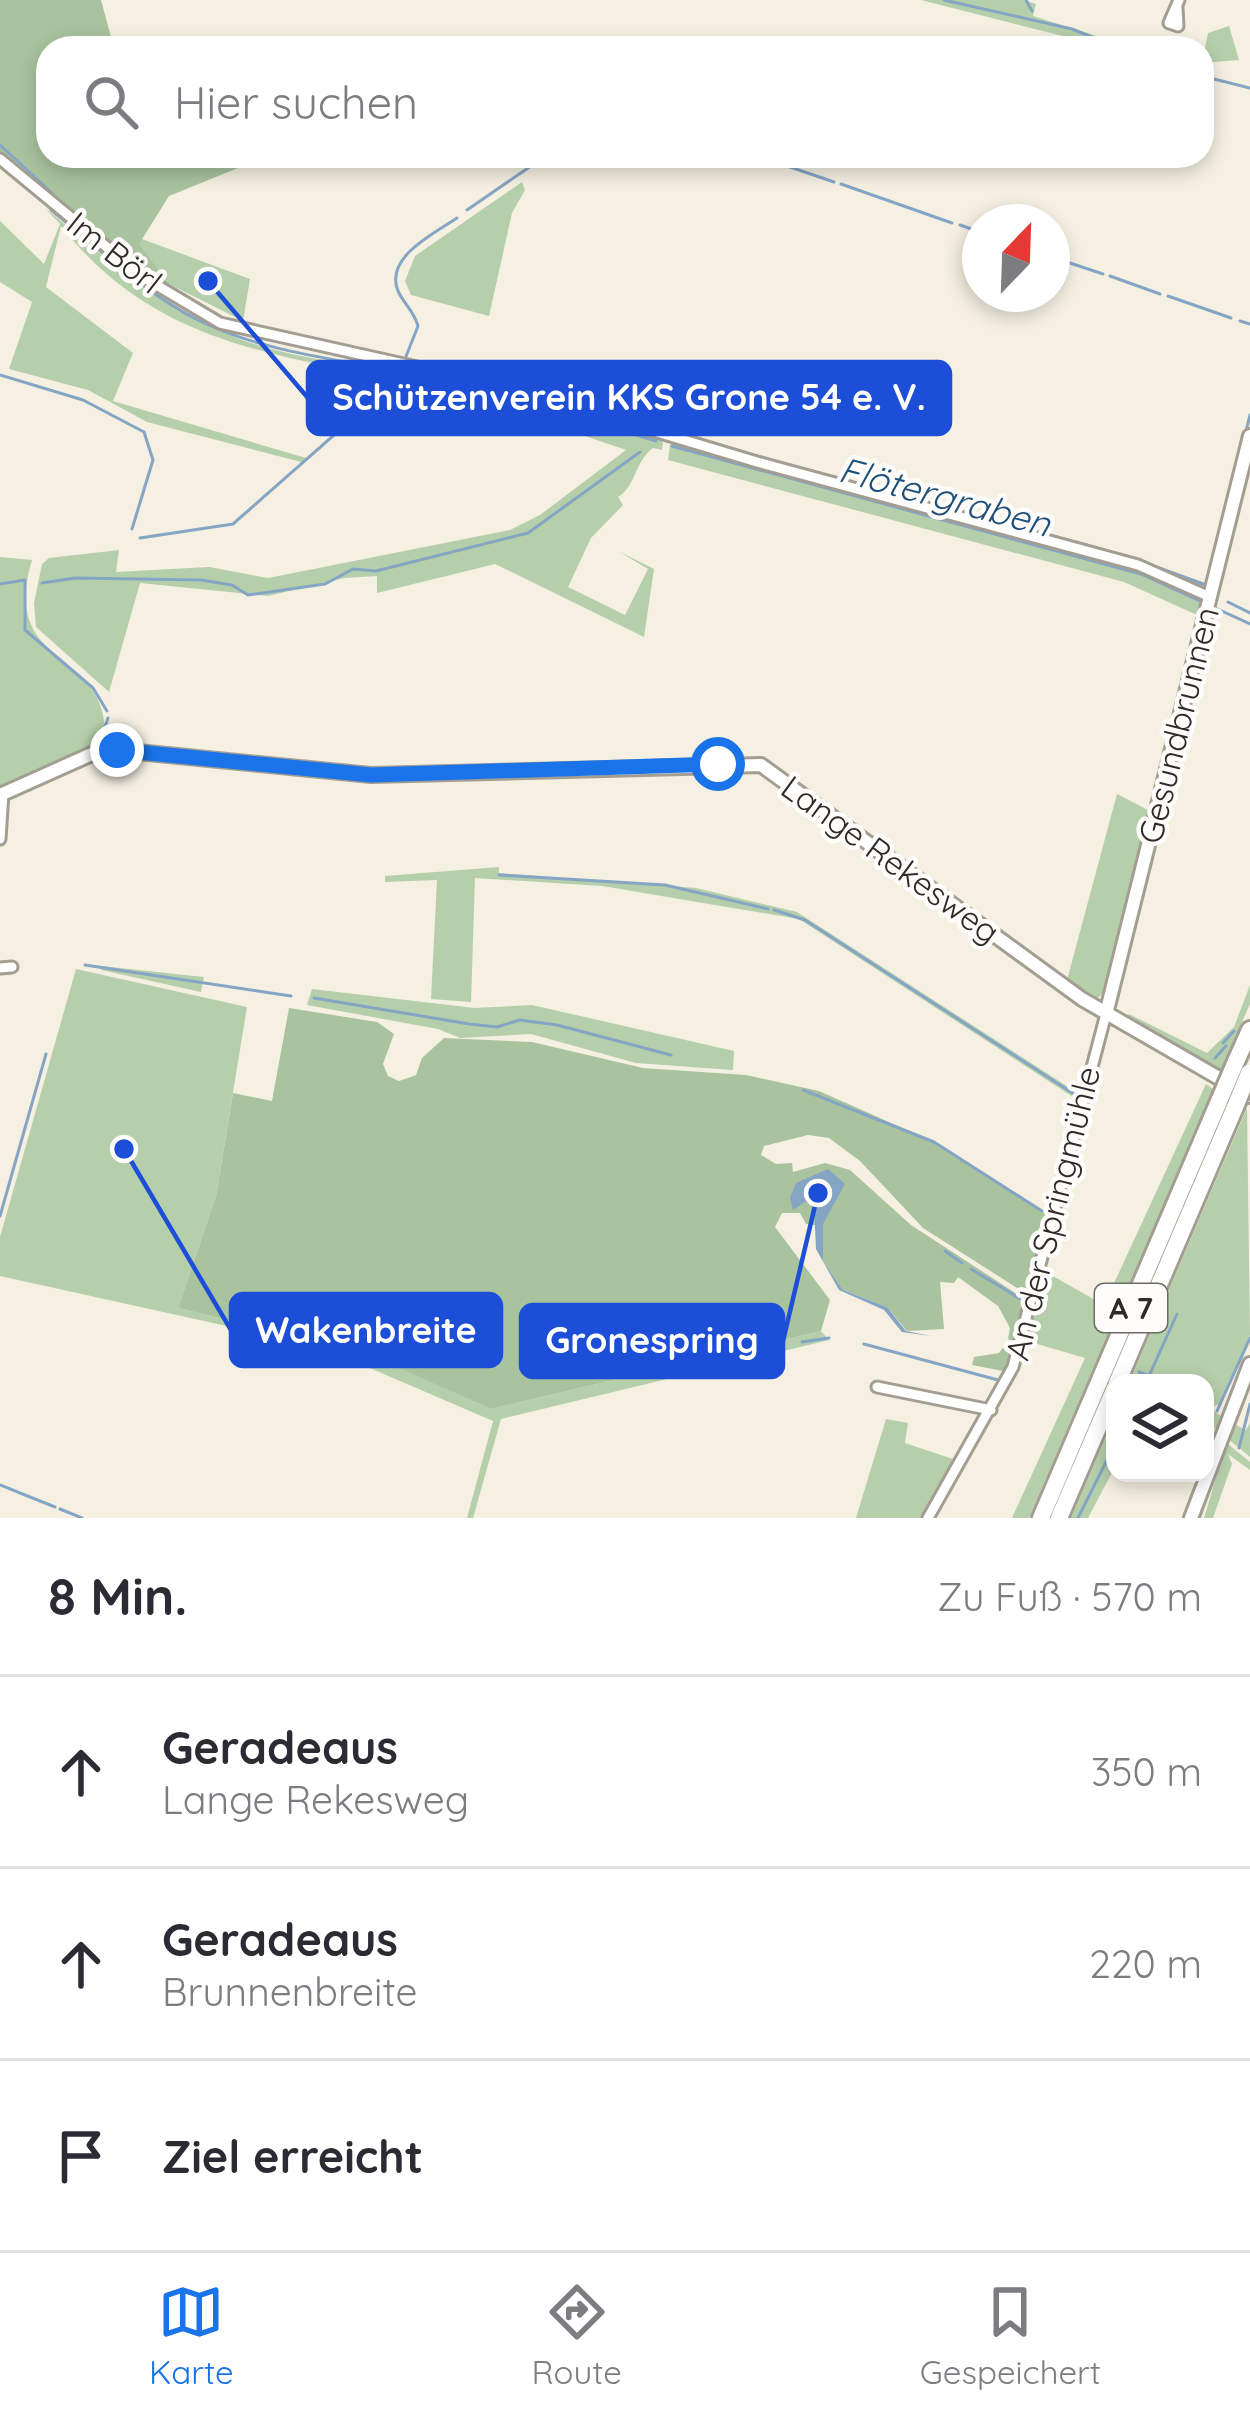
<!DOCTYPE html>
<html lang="de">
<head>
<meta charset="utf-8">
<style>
	body { margin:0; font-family:Quicksand,sans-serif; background:#f2f2f3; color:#2b2b33 }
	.controls { position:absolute; right:36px; bottom:36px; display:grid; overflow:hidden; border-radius:24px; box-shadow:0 6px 18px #0003 }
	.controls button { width:108px; height:108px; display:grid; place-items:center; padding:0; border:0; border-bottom:3px solid #e1e1e2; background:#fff; color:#2b2b33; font:60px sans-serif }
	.compass { position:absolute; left:962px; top:204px; width:108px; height:108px; border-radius:50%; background:#fff; box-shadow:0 6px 18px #0003; rotate:23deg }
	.stop { position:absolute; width:36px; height:36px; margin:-27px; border:9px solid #1a73e8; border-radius:50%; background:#fff }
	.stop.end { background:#1a73e8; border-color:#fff; box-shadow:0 3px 12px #0008 }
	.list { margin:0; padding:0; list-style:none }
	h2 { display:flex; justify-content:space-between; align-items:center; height:156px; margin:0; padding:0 48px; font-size:51px }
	h2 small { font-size:39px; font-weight:400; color:#7c7c81 }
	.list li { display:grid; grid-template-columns:78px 1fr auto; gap:36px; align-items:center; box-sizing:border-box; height:192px; padding:0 48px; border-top:3px solid #e1e1e2 }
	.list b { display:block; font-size:45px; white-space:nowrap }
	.list p { margin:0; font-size:39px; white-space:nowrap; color:#7c7c81 }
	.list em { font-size:39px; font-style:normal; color:#7c7c81 }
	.icon { flex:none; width:66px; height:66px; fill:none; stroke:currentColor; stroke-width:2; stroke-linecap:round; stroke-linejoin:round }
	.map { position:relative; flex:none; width:1250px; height:1518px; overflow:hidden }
	.search { position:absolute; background:#fff; box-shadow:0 6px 18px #0003; left:36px; right:36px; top:36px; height:132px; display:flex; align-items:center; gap:30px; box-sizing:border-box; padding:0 42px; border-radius:36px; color:#7c7c81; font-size:45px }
	.sheet { height:732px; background:#fff }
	nav { display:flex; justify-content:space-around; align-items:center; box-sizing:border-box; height:168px; border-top:3px solid #e1e1e2; background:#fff; font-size:33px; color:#7c7c81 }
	nav a { display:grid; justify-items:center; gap:6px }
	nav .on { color:#1a73e8 }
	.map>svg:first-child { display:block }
</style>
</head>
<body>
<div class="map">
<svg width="1250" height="1518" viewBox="0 0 1250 1518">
	<rect width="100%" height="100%" fill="#f5f0e2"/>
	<!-- green -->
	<path fill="#b6cfab" d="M921,0H1023L1036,4L1033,16L1135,48H1110Z
		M1229,26L1239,60L1202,63L1208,33Z
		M522,182L525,190L512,213L489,316L411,295L405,281L415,256Z
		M45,208C108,260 169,314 248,342C294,358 347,363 395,373L392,379C260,352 151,339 61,226L46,287L133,353L113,401L306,458L301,462L147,422L88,390L9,369L32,302L0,282V221L44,264L60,224Z
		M142,239L250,279L243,321L169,284L138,244Z
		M412,368L655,434L663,443L662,450L653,448C634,462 637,485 618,497L623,505L591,538L568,587L625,615L648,569L618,551L654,569L644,637L495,564L377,593V576L344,578L268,596L140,583L109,692L36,627L34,603L42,564L49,558L119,550L116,572L209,567L268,578L510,530L540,515L626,450L512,411L401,387Z
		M677,441L1143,570L1201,597L1197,615L1124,582L668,460L670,445Z
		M0,557L32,560C0,667 101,649 105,729L93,747L0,789Z
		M1117,794L1150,811L1152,819L1104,992L1098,998L1067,980Z
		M499,867V873L696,888L797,912L1076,1092L1073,1097L799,919L602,886L475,878L471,1002L431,999L437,880L385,882V876Z
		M101,966L204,977L201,992L101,970Z
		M76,969L247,1007L216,1196L178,1308L366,1353L491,1409L821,1331L829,1340L501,1419L473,1518H467L493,1421L321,1347L0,1276V1237Z
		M1250,985V1004L1219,1074L1127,1019L1129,1014L1207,1053L1234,1027Z
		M312,989L474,1008L532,1005L734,1051L733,1070L636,1063L531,1034L460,1038L438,1029L307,1005Z
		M1206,1084L1213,1089L1029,1518H1012L1085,1358L1027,1341L1044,1271L1104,1305Z
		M1247,1108L1250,1335L1221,1403L1210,1408L1222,1417L1218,1427L1231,1436L1236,1425L1246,1430L1250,1423V1457L1205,1420V1383H1129Z
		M1115,1416V1467L1088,1518H1071Z
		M886,1419L908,1423L905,1443L956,1460L922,1518H856Z
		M1205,1425L1250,1462V1470L1228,1454L1232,1464L1213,1518H1204L1226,1444L1201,1518H1196L1224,1443L1214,1437L1205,1469Z"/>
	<!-- forest -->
	<path fill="#a9c39e" d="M0,0H101L114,48H48V156H199L238,168L169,196L139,244L169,284L166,289L0,154Z
		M289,1008L377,1022L394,1034L383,1064L388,1076L399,1081L416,1075L422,1058L444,1038L532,1042L643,1068L746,1075L819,1091L934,1142L1048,1214L1028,1295L923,1228L860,1161L829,1138L808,1135L764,1146L761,1155L776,1164L792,1163L793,1172L825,1163L850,1170L911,1225L1023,1298L1027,1303L1008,1372L972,1365L974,1357L999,1353L1007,1342H1014L1008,1339L1010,1328L998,1306L958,1277L954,1283L940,1282L944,1329L907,1331L887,1307L843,1290L823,1261V1226L806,1224L800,1213H782L775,1227L830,1300L821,1331L491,1409L365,1353L178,1308L216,1196L233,1093L272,1101Z"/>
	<!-- water -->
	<path fill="#85a5c4" d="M828,1169L845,1184L823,1224V1261L843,1290L887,1307L906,1331L931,1336L902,1332L884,1310L839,1290L816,1249L814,1206L805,1202L793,1210L790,1198L796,1183Z"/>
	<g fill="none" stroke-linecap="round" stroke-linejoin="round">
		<!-- stream -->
		<path stroke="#85a5c4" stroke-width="3" d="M944,0L1072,29L1119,48
			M1026,0L1032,11
			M1202,76L1250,88
			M0,145L52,193
			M758,156L834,182
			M841,184L952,223
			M51,210C100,249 144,293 200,321C261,351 332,358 398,372
			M467,210L544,157
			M960,225L980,232
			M1052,257L1103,274
			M1110,276L1160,294
			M1168,296L1231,318
			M1240,321L1250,324
			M405,359L418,326C414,311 404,304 398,291C384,257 435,233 457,218
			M422,362L679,433
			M409,374L485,389L656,441
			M0,375L83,400L144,432L153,460L132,529
			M1246,431L1250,415
			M685,435L729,449
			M672,446L1141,574L1202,602
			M734,450L788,465
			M793,467L821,474
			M829,477L873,488
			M878,489L911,498
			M919,500L950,508
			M955,510L988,519
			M993,520L1030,530
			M1036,531L1060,538
			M140,538L233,524L392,384
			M1065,539L1071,541
			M1076,542L1135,559
			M1140,561L1206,585
			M42,583L75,578L201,580L232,585L248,595L325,584L353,569L376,571L528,533L640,452
			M0,584L25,580V630L93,688L107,711
			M1228,602L1250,613
			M1213,607L1250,624
			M99,744L108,718
			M363,768L377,769
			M499,875L665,885L768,909
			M774,910L805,920L1077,1096L1052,1198
			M85,965L291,996
			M314,998L469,1024L497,1027L520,1020L557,1025L671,1055
			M1223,1043L1234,1031
			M1215,1058L1226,1046
			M803,1090L934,1142L1042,1211
			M1077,1096L1085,1068
			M0,1216L46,1054
			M945,1251L962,1263
			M971,1269L1022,1300
			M802,1342L829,1338
			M864,1344L998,1380
			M1139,1372L1149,1376L1177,1314
			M1217,1411L1250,1338
			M1113,1430L1115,1431
			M1239,1448L1250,1404
			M0,1485L55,1507
			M60,1509L82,1518
			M1078,1518L1115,1444"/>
		<!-- street casing -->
		<g stroke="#a39e91" stroke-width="15">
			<path id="street" d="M1177,8L1178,26L1169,23L1179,0
				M0,159L143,277L220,323L507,387L757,462L1138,565L1210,597
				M0,839L3,793
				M0,968L12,967
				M877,1387L991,1410
				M928,1518L1013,1367L1106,1014"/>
		</g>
		<!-- secondary casing -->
		<g stroke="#a39e91" stroke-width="18">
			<path id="secondary" d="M0,795L94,753L117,750L371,775L761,765L1082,999L1250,1096
				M1106,1014L1250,436
				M1191,1518L1250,1364"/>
		</g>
		<!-- highway casing -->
		<g stroke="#a39e91" stroke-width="22">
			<path id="highway" d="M1234,1066L1250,1030
				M1117,1383L1235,1107
				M1041,1518L1220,1099
				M1059,1518L1115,1388"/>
		</g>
		<!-- street -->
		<use href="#street" stroke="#fff" stroke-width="9"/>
		<!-- secondary -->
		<use href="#secondary" stroke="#fff" stroke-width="12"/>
		<!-- highway -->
		<use href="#highway" stroke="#fff" stroke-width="16"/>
		<!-- highway-bridge casing -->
		<g stroke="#a39e91" stroke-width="22" stroke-linecap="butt">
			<path id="highway-bridge" d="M1220,1099L1234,1066
				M1235,1107L1249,1073"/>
		</g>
		<!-- highway-bridge -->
		<use href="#highway-bridge" stroke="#fff" stroke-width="16"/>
	</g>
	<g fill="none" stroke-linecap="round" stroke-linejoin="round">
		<!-- route -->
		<path stroke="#1a73e8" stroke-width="15" d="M117,750L371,775L718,764"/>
	</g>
	<g text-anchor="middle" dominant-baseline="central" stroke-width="9" stroke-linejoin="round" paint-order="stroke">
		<!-- shield labels -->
		<rect fill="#fffdfb" stroke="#6c6a66" stroke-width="3" x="1095" y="1284" width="72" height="48" rx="9"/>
		<g font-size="30" font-weight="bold" fill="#2d2b26">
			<text x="1131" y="1308">A 7</text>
		</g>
		<!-- street labels -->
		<g font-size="33" fill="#2d2b26" stroke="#fffdfb">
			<text transform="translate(115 252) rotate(38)">Im Börl</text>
			<text transform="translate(1178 725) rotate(-76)">Gesundbrunnen</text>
			<text transform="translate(891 859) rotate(36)">Lange Rekesweg</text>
			<text transform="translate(1052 1213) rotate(-76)">An der Springmühle</text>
		</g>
		<!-- water labels -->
		<g font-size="36" font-style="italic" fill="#1e507a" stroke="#fffdfb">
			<text transform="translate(945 496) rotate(15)">Flötergraben</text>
		</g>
	</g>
	<!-- callouts -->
	<path fill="none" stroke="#1d4ed8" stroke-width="4.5" d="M208 281L308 398M124 1149L231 1330M818 1193L783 1341"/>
	<g fill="#1d4ed8" stroke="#fffdfb" stroke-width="4.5">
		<circle cx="208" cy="281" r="12"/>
		<circle cx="124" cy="1149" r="12"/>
		<circle cx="818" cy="1193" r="12"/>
	</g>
	<g fill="#1d4ed8" stroke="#1d4ed8" stroke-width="4.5">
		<rect x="308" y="362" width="642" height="72" rx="12"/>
		<rect x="231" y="1294" width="270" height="72" rx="12"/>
		<rect x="521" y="1305" width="262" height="72" rx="12"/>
	</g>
	<g font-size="36" text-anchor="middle" font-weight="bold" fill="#fff">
		<text x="629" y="410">Schützenverein KKS Grone 54 e. V.</text>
		<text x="366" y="1343">Wakenbreite</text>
		<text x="652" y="1353">Gronespring</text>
	</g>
</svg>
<div class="controls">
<button><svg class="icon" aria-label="layers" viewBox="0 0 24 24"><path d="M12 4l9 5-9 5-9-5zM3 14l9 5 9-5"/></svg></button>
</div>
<svg class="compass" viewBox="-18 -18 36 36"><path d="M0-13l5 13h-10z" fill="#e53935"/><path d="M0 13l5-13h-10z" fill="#7c7c81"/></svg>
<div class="stop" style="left:718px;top:764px"></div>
<div class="stop end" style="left:117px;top:750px"></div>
<div class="search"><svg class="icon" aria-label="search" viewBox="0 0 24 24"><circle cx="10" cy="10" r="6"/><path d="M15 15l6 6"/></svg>Hier suchen</div>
</div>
<section class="sheet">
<h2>8 Min.<small>Zu Fuß · 570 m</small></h2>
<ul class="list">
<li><svg class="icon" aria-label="ahead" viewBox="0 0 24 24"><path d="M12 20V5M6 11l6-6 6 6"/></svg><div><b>Geradeaus</b><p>Lange Rekesweg</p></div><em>350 m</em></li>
<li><svg class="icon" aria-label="ahead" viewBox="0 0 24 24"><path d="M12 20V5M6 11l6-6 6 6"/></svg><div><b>Geradeaus</b><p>Brunnenbreite</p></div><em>220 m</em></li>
<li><svg class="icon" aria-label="arrive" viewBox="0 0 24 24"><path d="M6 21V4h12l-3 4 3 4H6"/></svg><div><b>Ziel erreicht</b></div></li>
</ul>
</section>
<nav>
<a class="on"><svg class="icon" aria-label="map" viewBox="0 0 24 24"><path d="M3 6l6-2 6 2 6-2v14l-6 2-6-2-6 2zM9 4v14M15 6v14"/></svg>Karte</a>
<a><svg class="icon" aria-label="directions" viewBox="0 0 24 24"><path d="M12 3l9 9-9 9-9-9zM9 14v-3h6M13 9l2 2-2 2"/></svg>Route</a>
<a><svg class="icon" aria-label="saved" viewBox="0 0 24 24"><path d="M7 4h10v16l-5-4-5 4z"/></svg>Gespeichert</a>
</nav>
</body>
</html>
